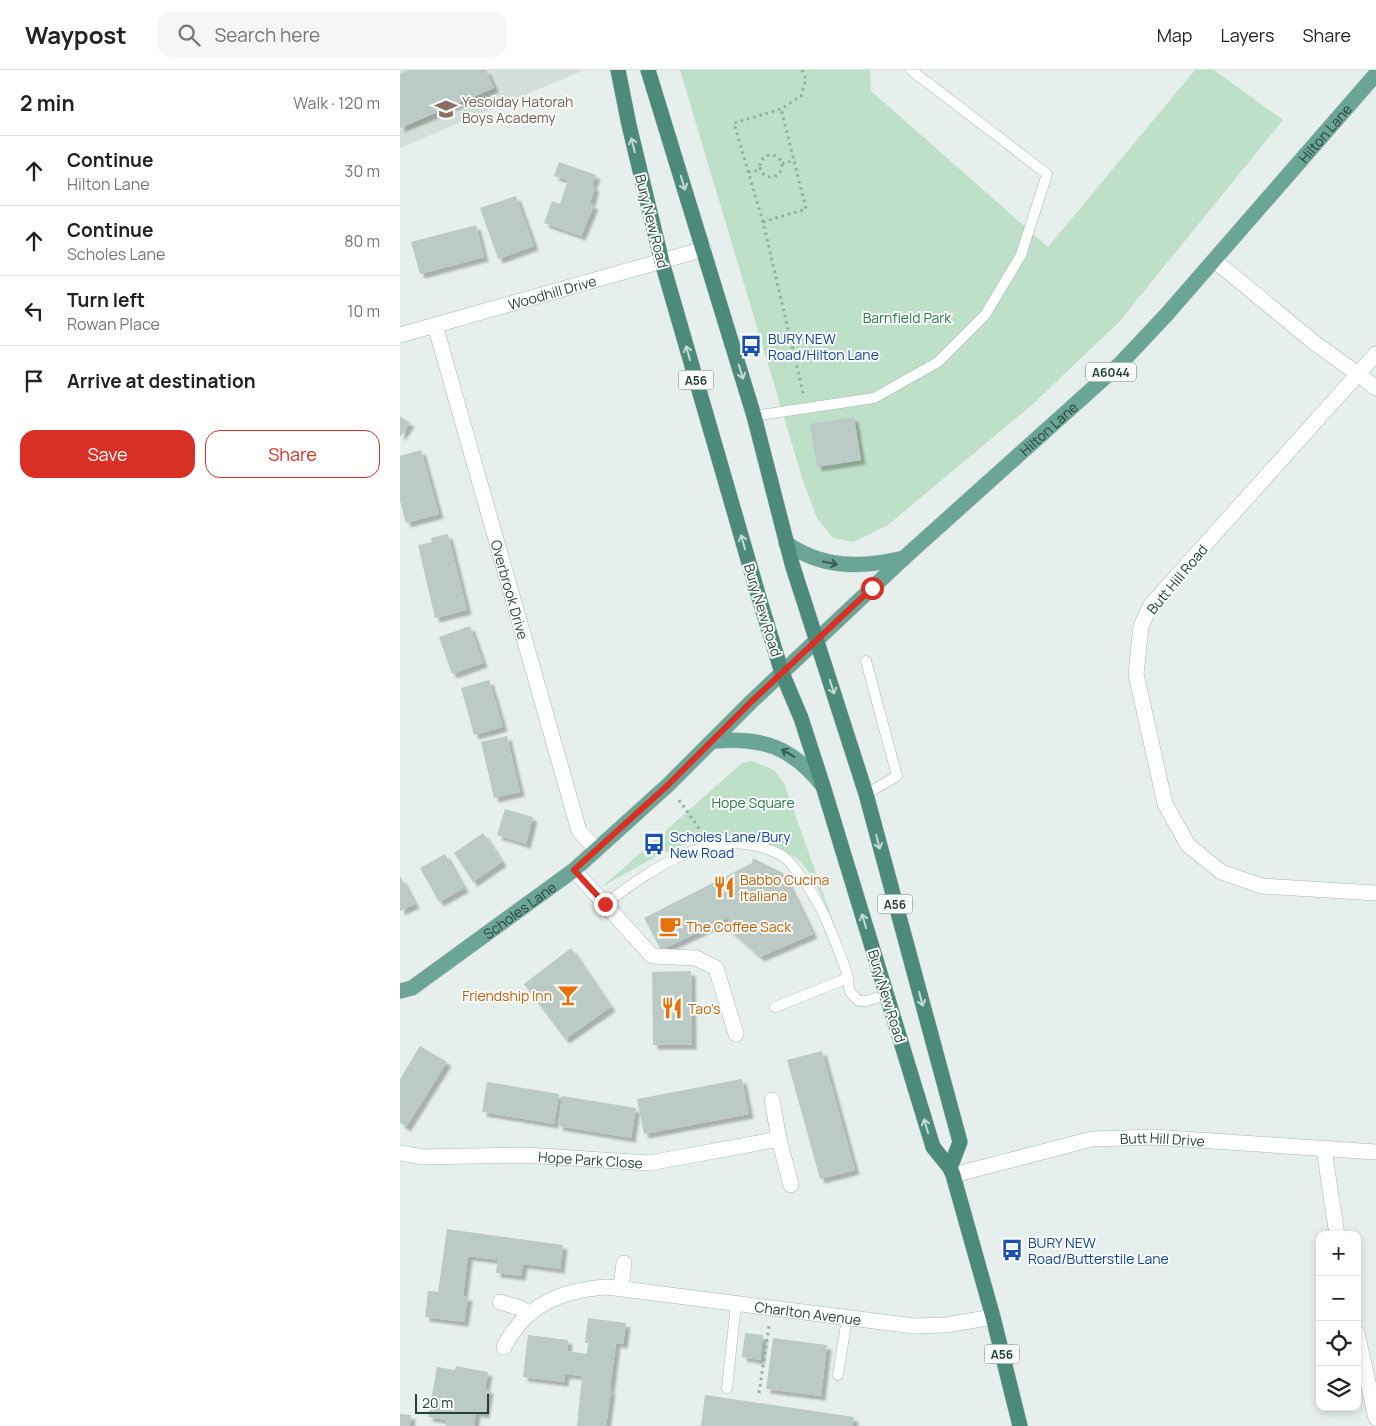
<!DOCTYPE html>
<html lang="en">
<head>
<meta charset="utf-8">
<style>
	body { margin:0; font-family:Manrope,sans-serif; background:#f6f6f6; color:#222 }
	.controls { position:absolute; right:15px; bottom:15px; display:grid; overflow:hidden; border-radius:10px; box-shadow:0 2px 8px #0003 }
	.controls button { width:45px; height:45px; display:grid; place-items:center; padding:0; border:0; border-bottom:1px solid #e0e0e0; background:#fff; color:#222; font:25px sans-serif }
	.scale { position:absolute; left:15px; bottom:12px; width:74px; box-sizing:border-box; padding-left:5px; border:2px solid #24423a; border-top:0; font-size:14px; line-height:18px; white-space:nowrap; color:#24423a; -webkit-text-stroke:4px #f7fbf9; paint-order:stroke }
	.stop { position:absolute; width:15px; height:15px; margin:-11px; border:4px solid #d93025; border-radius:50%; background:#fff }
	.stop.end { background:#d93025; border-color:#fff; box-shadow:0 1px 5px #0008 }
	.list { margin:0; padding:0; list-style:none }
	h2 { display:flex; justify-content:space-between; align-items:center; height:65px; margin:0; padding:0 20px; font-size:21px }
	h2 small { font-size:16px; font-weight:400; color:#767676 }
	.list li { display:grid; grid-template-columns:32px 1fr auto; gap:15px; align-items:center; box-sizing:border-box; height:70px; padding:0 20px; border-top:1px solid #e0e0e0 }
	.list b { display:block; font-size:19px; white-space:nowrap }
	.list p { margin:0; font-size:16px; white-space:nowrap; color:#767676 }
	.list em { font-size:16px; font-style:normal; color:#767676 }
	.actions { display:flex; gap:10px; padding:15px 20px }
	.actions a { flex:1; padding:11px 0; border:1px solid #d93025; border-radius:15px; text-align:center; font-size:18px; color:#d93025 }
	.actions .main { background:#d93025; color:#fff }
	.icon { flex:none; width:28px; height:28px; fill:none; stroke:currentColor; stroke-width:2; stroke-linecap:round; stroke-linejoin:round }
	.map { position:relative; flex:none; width:976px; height:1356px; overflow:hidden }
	header { display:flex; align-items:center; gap:30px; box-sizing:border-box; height:70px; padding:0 25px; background:#fff; border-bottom:1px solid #e0e0e0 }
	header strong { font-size:24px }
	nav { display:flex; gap:28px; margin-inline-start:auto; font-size:18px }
	.search { width:350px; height:45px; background:#f6f6f6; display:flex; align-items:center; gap:12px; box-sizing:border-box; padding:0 18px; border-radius:15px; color:#767676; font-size:19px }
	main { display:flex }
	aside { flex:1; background:#fff }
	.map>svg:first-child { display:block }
</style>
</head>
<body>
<header>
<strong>Waypost</strong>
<div class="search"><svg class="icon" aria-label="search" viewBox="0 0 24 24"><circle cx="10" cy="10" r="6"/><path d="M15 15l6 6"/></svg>Search here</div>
<nav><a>Map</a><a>Layers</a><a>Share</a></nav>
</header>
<main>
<aside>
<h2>2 min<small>Walk · 120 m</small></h2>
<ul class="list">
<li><svg class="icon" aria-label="ahead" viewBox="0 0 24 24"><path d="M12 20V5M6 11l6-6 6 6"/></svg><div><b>Continue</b><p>Hilton Lane</p></div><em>30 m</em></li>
<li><svg class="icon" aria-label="ahead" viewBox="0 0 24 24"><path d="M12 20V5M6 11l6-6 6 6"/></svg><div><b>Continue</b><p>Scholes Lane</p></div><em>80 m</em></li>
<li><svg class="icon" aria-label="left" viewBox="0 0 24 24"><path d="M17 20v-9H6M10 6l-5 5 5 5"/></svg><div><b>Turn left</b><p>Rowan Place</p></div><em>10 m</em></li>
<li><svg class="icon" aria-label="arrive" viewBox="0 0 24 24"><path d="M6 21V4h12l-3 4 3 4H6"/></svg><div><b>Arrive at destination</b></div></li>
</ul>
<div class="actions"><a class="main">Save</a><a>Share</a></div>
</aside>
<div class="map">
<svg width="976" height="1356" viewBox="0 0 976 1356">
	<defs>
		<filter id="shadow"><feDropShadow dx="4.5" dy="4.5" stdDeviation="1" flood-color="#0004"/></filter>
	</defs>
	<rect width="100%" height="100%" fill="#e6efeb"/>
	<!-- built -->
	<path fill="#d4dfda" d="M0,0H182V1L0,78Z"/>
	<!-- green -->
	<path fill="#bfe0c8" d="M280,0H470L471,21L648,177L795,0H814L883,50L719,252L633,334L488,455L454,472L433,468L417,448L403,411Z
		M352,691L374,700L384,713L435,857C426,838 418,813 404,796C395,785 381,779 369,774C306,750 256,787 202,817L342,693Z"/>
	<!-- building -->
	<path fill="#bbcac4" filter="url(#shadow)" d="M9,0H86L94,18L0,58V4Z
		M159,92L196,105L192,116L195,117L190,134L194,135L181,166L144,153L152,131L160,134L168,110L154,106Z
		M116,126L134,176L98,189L80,138Z
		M76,155L84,187L20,204L11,172Z
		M0,346L10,353L0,367Z
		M454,347L461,390L417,397L410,354Z
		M21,380L39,444L6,453L0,431V386Z
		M48,464L67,540L35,548L18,475L32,472L31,468Z
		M70,556L83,593L52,604L39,567Z
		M89,610L103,657L74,665L61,618Z
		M107,666L120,722L94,728L81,672Z
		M105,739L133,747L126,774L97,765Z
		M83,763L102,792L73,812L54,783Z
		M45,784L64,818L39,832L20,798Z
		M353,788L383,803L413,864L360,887L326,857L330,847L261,880L244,848L352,793Z
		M0,806L15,834L0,841Z
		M171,878L211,937L165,969L124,914Z
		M291,901L292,975H253L252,902Z
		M20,976L47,992L6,1057L0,1053V1009Z
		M422,981L455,1100L420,1109L387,990Z
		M342,1009L349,1044L244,1064L237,1029Z
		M87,1012L159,1024L154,1054L82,1042Z
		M162,1026L236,1038L231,1068L158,1056Z
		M47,1159L163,1175L160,1199L123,1194L121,1206L96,1203L98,1190L68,1186L63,1226H68L64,1252L25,1247L28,1221L38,1222Z
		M188,1248L226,1253L223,1274L216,1273L210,1319L187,1316L211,1320L206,1356H177L182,1306L165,1304L164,1312L123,1307L128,1265L168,1270L167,1281L187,1284L188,1273H185Z
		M345,1263L363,1265L360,1290L342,1287Z
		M373,1268L427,1275L421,1326L366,1319Z
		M56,1296L88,1302L85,1319H89L85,1344L76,1342L74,1356H46L47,1350L28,1347L37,1297L55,1300Z
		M305,1325L454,1347L452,1356H301Z
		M0,1344L11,1345L10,1356H0Z"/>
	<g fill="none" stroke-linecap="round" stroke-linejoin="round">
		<!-- service casing -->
		<g stroke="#a8b8b2" stroke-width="11">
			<path id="service" d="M354,346L474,328L538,292L585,245L621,185L647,104L511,0
				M466,591L497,706L466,724
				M205,834C254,797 317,752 381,785C394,792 419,833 425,847C433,867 443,888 448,908C449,913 448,919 451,923C453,926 456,928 459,931H466L486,925
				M375,937L448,908
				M438,1305L447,1248
				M327,1318L336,1234"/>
		</g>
		<!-- minor casing -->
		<g stroke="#a8b8b2" stroke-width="16">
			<g id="minor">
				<path d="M814,190L916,274L958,304L767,517L751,535L741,556L736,604L765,734L788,775L821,802L862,816L976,823"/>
				<path id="s1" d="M35,255L179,761L196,779"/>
				<path id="s2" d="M0,265L304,179"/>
				<path d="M976,284L958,304L976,318"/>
				<path d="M174,800L252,886L296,888L316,898L336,964"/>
				<path d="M372,1030L379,1069L391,1115"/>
				<path d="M924,1079L937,1165"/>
				<path id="s3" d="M0,1083L23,1087L125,1085L249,1093L379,1069"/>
				<path id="s4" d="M553,1105L692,1069L753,1067L976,1082"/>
				<path d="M221,1218L224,1193"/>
				<path d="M100,1232L120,1238L130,1244"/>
				<path d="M957,1263L976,1348"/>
				<path id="s5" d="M104,1277C126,1234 162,1220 207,1217L514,1256L546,1255L593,1247"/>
			</g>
		</g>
		<!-- primary casing -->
		<g stroke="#c2cac8" stroke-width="16">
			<g id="primary">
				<path d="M386,473C423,499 462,498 504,488"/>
				<path d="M314,671C363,667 392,677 423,716"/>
				<path id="s6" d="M0,921L12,918L174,800L268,715L352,631L505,487L721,293L767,244L976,4"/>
			</g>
		</g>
		<!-- trunk casing -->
		<g stroke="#c2cac8" stroke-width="16">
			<path id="trunk" d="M218,0L229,55L262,192L360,531L382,603L401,648L423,716L533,1077L550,1098L553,1105L593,1247L620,1356
				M248,0L354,346L392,494L466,724L560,1072L550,1098"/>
		</g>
		<!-- path -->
		<path stroke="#86b3a5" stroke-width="3" stroke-dasharray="2.5 4" stroke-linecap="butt" d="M402,0L406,9L401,26L381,39L334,53L363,152L403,323
			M360 96a11 11 0 1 1 22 0a11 11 0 1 1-22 0Z
			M382,94L395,90
			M348,102L361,100
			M363,152L406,139L381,39
			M279,730L301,761
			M359,1323L369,1256"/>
		<!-- service -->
		<use href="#service" stroke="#fff" stroke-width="10"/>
		<!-- minor -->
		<use href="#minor" stroke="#fff" stroke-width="15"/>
		<!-- primary -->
		<use href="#primary" stroke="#6aa596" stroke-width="15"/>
		<!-- trunk -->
		<use href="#trunk" stroke="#4c8a7c" stroke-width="15"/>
	</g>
	<!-- one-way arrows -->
	<defs><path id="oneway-shaft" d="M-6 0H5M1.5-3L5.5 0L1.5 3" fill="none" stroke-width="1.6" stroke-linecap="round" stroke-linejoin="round" transform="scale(1.25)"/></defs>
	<g stroke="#c4d9d4">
		<use href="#oneway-shaft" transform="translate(233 75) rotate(-104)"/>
		<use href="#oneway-shaft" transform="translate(283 113) rotate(73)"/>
		<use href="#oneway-shaft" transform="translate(288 283) rotate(-106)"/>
		<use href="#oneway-shaft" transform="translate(341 302) rotate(73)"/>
		<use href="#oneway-shaft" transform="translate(343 472) rotate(-106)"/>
		<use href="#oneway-shaft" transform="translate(432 617) rotate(72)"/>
		<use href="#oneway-shaft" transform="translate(478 772) rotate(76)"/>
		<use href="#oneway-shaft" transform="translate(464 851) rotate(-107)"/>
		<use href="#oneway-shaft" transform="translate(521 929) rotate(75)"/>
		<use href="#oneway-shaft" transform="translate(526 1056) rotate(-107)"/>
	</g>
	<g stroke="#365b51">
		<use href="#oneway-shaft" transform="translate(430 493) rotate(12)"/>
		<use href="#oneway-shaft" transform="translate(388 683) rotate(-149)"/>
	</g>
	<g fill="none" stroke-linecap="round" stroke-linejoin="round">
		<!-- route -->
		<path stroke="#d93025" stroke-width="6" d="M205,834L174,800L268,715L352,631L472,518"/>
	</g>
	<!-- icons -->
	<defs>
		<g id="school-bare" transform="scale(1.725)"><path d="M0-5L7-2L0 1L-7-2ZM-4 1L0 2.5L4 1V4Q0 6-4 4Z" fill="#8d6e63" stroke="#f7fbf9" stroke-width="2.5" paint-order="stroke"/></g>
		<g id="bus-bare" transform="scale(1.725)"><path d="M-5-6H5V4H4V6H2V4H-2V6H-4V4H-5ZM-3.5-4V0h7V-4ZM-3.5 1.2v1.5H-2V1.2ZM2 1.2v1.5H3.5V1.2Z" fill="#1a4fb4" stroke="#f7fbf9" stroke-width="2.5" paint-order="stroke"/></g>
		<g id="restaurant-bare" transform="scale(1.725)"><path d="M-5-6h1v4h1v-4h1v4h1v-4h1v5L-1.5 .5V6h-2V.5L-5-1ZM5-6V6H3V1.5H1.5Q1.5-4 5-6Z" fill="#e8710a" stroke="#f7fbf9" stroke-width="2.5" paint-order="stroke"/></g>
		<g id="cafe-bare" transform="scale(1.725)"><path d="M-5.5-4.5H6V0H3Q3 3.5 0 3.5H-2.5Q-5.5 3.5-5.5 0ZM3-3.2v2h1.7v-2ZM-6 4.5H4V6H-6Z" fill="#e8710a" stroke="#f7fbf9" stroke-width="2.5" paint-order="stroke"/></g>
		<g id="bar-bare" transform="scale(1.725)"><path d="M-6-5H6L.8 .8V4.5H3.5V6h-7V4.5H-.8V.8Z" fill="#e8710a" stroke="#f7fbf9" stroke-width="2.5" paint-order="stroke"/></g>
	</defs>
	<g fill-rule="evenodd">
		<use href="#school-bare" x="46" y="39"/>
		<use href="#bus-bare" x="351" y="276"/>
		<use href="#bus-bare" x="254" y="774"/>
		<use href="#restaurant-bare" x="324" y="817"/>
		<use href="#cafe-bare" x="270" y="856"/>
		<use href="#bar-bare" x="168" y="925"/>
		<use href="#restaurant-bare" x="272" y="938"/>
		<use href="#bus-bare" x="612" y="1180"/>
	</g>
	<g text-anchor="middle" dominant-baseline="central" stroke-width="4" stroke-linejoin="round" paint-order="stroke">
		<!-- shield labels -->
		<g fill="#f7fbf9" stroke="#637a73" stroke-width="1">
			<rect x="686" y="292.5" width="50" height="19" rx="4"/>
			<rect x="278.5" y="300.5" width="35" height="19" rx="4"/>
			<rect x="477.5" y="824.5" width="35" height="19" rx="4"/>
			<rect x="584.5" y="1274.5" width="35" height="19" rx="4"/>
		</g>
		<g font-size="12" font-weight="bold" fill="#24423a">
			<text x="711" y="302">A6044</text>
			<text x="296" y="310">A56</text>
			<text x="495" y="834">A56</text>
			<text x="602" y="1284">A56</text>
		</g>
		<!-- education labels -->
		<g font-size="14" fill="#785e54" stroke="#f7fbf9" text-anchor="start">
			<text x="62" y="31">Yesoiday Hatorah<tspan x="62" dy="16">Boys Academy</tspan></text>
		</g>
		<!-- street labels -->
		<g font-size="14" fill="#24423a" stroke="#f7fbf9">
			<text stroke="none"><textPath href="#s6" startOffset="1266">Hilton Lane</textPath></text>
			<text transform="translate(252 151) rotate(76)">Bury New Road</text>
			<text stroke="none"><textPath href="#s2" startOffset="158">Woodhill Drive</textPath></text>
			<text stroke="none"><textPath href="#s6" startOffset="861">Hilton Lane</textPath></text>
			<text transform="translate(777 509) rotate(-50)">Butt Hill Road</text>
			<text stroke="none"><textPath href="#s1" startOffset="275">Overbrook Drive</textPath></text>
			<text transform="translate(363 540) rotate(73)">Bury New Road</text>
			<text stroke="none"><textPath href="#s6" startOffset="145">Scholes Lane</textPath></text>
			<text transform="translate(487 926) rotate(73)">Bury New Road</text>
			<text stroke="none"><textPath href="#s4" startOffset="214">Butt Hill Drive</textPath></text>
			<text stroke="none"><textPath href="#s3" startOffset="191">Hope Park Close</textPath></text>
			<text stroke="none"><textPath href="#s5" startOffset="328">Charlton Avenue</textPath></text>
		</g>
		<!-- park labels -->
		<g font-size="14" fill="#2d7a4b" stroke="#f7fbf9">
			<text x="507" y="247">Barnfield Park</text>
			<text x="353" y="732">Hope Square</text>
		</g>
		<!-- transit labels -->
		<g font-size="14" fill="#164399" stroke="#f7fbf9" text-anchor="start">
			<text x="368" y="268">BURY NEW<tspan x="368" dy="16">Road/Hilton Lane</tspan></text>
			<text x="270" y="766">Scholes Lane/Bury<tspan x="270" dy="16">New Road</tspan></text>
			<text x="628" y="1172">BURY NEW<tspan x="628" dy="16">Road/Butterstile Lane</tspan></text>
		</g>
		<!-- food labels -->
		<g font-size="14" fill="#c56008" stroke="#f7fbf9" text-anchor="start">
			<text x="340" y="809">Babbo Cucina<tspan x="340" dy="16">Italiana</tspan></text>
			<text x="286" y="856">The Coffee Sack</text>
			<text x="152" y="925" text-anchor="end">Friendship Inn</text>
			<text x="288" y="938">Tao's</text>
		</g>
	</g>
</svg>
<div class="controls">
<button>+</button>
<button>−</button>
<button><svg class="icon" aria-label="locate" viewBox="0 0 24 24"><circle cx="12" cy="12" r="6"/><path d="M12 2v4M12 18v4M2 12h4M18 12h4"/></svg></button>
<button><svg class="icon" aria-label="layers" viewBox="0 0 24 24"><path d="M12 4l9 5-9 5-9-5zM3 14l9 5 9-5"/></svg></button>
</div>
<div class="scale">20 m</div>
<div class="stop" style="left:472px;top:518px"></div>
<div class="stop end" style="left:205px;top:834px"></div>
</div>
</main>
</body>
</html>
